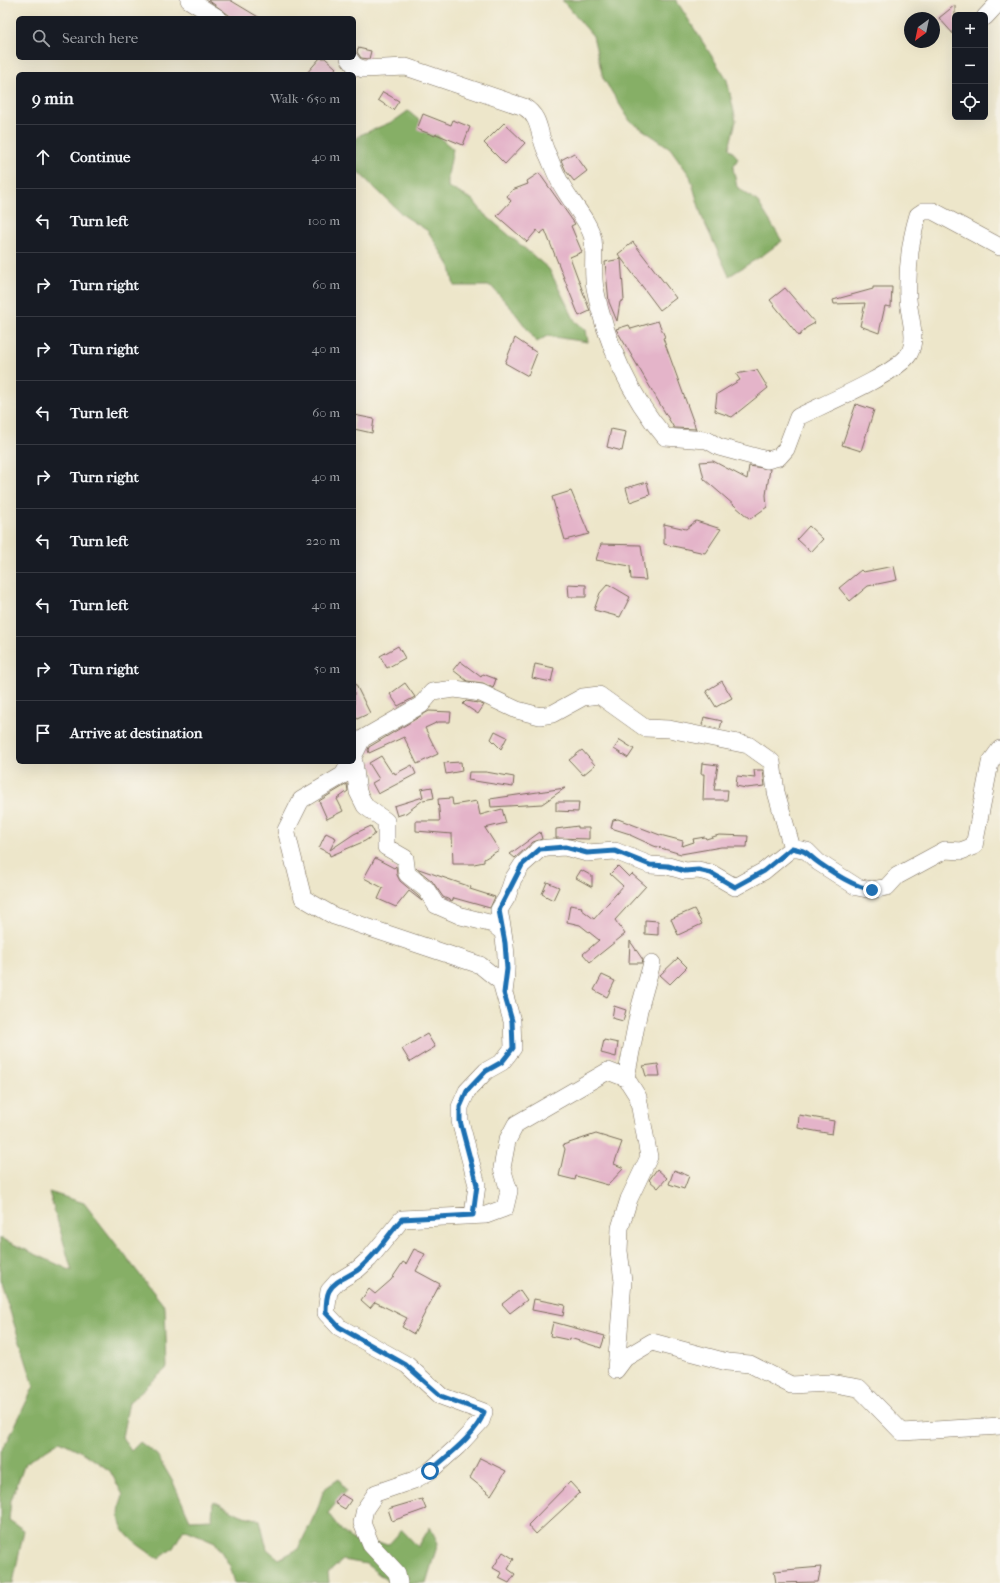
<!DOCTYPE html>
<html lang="en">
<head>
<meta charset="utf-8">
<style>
	body { margin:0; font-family:"IM FELL French Canon",serif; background:#242831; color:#f1f3f6 }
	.controls { position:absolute; right:12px; top:12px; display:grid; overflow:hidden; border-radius:6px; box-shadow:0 4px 16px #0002 }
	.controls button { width:36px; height:36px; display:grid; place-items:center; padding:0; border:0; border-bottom:1px solid #363941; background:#171b24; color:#f1f3f6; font:20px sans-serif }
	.compass { position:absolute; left:904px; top:12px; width:36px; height:36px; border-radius:50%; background:#171b24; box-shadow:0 4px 16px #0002; rotate:213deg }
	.stop { position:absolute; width:12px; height:12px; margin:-9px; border:3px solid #1f6fb2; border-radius:50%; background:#fff }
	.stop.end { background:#1f6fb2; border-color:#fff; box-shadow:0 1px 4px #0008 }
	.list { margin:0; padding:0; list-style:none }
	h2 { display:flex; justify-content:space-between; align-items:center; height:52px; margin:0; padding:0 16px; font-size:17px }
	h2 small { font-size:13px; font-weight:400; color:#9ea1a6 }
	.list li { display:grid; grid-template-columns:26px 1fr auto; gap:12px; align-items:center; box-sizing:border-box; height:64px; padding:0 16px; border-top:1px solid #363941 }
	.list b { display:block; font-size:15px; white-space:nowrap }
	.list em { font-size:13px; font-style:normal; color:#9ea1a6 }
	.icon { flex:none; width:22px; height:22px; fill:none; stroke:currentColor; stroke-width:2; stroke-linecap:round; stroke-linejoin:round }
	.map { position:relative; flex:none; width:1000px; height:1583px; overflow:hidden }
	.search { position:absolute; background:#171b24; box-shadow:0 4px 16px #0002; left:16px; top:16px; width:340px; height:44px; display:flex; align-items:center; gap:10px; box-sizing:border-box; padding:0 14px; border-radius:6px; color:#9ea1a6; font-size:15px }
	.panel { position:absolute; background:#171b24; box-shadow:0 4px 16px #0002; left:16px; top:72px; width:340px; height:692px; border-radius:6px }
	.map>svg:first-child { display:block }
</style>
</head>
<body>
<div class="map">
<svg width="1000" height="1583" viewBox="0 0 1000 1583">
	<rect width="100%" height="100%" fill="#f7f3e8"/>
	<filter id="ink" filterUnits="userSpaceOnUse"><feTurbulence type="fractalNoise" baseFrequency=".025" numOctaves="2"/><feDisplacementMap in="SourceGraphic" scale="8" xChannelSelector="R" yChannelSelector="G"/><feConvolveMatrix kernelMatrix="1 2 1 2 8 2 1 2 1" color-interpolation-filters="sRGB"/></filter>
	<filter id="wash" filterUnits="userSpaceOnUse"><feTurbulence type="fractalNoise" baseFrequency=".012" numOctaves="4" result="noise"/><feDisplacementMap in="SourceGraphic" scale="16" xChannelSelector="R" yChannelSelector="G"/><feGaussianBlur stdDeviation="0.9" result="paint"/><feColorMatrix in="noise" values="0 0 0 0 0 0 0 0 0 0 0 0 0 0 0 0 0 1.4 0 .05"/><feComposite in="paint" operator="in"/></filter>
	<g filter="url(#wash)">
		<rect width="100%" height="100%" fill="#ede6ca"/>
		<!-- forest -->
		<path fill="#86af66" stroke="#606c42" d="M562,0H676L727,80L736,121L729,148L738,158L733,168L737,187L758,202L782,241L763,255L729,276L702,217L690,176L670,148L630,121L603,78L593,36Z
			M408,111L453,149L448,175V187L473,200L484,214L549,269L575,321L586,330L588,342L547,336L537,342L512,309L491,286H454L450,267L428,231L403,215L354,168V141L360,135L394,121Z
			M49,1192L84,1203L165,1307L167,1368L129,1402L122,1437L131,1451L140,1442L157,1455L173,1482L190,1520L212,1519L213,1501L241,1515L260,1520L267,1549L279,1559L298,1549L317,1510L324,1489L339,1479L346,1491L328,1513C351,1544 351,1542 389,1544L402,1530L418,1547L430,1527L438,1543L426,1583H390L366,1564L343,1560L328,1573L329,1583H235L230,1566L215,1542L184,1529L173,1548L159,1559C132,1541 110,1530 123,1495L110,1471L84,1453L60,1441L25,1463L11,1500L9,1520L24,1530L13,1583H0V1451L8,1440L34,1386L0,1280V1238L72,1271Z"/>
		<g id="blocks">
			<!-- building -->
			<path fill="#e4b4c9" d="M208,0H230L260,18H233Z
				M955,5V36L939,18Z
				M358,48L371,51L369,59L361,58L357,52Z
				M320,58H325L336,68L331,74H306Z
				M383,92L399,101L393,110L378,100Z
				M423,114L451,125L453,120L470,127L463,145L436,134L435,136L417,129Z
				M504,123L525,143L505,164L484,143Z
				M574,153L587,171L574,181L566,171L561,160Z
				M539,173L575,224L571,226L582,252L570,257L590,311L579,316L545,230L540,234L537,230L527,242L497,216L511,201L507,196L512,190L528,184L527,181Z
				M633,242L676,298L660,310L618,254Z
				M621,259L624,300L620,302L617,321L609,302L605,262Z
				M873,287H892L891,307L885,306L879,333L860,326L865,303L834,304L833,300L873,289Z
				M785,288L815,323L806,328L799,336L770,300Z
				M658,321L665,337L663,338L696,429L674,428L616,329L629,325L631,329Z
				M515,338L537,353L528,376L505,363Z
				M757,370L768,388L732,417L715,411L717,394L740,380L736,374Z
				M856,404L874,410L861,451L842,445Z
				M354,415L374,419L372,433L354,429Z
				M611,429L626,432L622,451L607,447Z
				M713,461L747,479L749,466L770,469L766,495L767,507L750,519L704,479L700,462Z
				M647,482L650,495L630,502L626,488Z
				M571,491L589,534L565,540L552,497Z
				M696,521L721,529L705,553L664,544V524L686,529Z
				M809,526L823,539L811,552L797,539Z
				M601,544L641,545L646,580L631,579L630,566L596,560Z
				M894,566L897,580L868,586L850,601L839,588L861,570L863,572Z
				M568,584L586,585V597H569Z
				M608,584L630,597L620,617L594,610L600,593Z
				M398,646L405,658L387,668L380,656Z
				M460,661L481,677L483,674L496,679L493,688L483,683L467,681L453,670Z
				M535,664L554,668L551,682L532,678Z
				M354,681L370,713L357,719L354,714Z
				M722,681L732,698L716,707L706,691Z
				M405,683L415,697L398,706L390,694Z
				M466,701L478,703L484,705L478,714L463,704Z
				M429,711L451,712L450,722H438L425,728L438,754L417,764L404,737L369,753L368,750L369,747Z
				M704,717L722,721L720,729L702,725Z
				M495,731L507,737L501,749L491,739Z
				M620,740L634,749L628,758L614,749Z
				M582,750L595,765L583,775L569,760Z
				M381,756L392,773L394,772L395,774L412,765L416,774L378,794L372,783L379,779L369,763Z
				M461,762L462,771L446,774L444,763Z
				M702,763L718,765L714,790H728L727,800H703L704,774H701Z
				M754,770H763L765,786L746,788L736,786L737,776L755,778Z
				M469,772H486L514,777L513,787L468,780Z
				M347,784L348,791L337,799L343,811L327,819L319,801Z
				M432,787L434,798L423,800L406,813L397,816L394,806L423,797L421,789Z
				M565,788L542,804L491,807L490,799Z
				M452,798L453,805L477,801L480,815L502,809L506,823L485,828L499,850L484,859V862L474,864H453L452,834L416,831V821H440L438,799Z
				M556,802H579L578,812L556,811Z
				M618,819L660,835L683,841L682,846L694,842L693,839L705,837L706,839L719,835L748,836L747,847H721L681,854L654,846L630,835V834L611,828L613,820Z
				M371,826L375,834L365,841L330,856L329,853L319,848L326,833L336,838L330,850L354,834Z
				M578,826V828H589V839L556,838V829Z
				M540,832L542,839L533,842L515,858L510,854Z
				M375,858L394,868L396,866L397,875L400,881L418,896L422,901L409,891L396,907L378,899L383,888L364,878Z
				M618,866L629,877L632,874L646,886L615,920L625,934L590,962L583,954L599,940L580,925L567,922L570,905L582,907L581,909L594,919L623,886L610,874Z
				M416,868L471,887L470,889L495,897L490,908L454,898L452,901L443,897L432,881Z
				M581,870L592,876V887L576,878Z
				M547,882L559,887L553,900L542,894Z
				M694,909L702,924L678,935L671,919Z
				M645,920L658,921V935L645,934Z
				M630,941L643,960L642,963H629Z
				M678,958L687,967L670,984L660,975Z
				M602,975L615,981L607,997L594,990Z
				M614,1006L626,1010L623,1021L612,1018Z
				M427,1034L435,1047L410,1062L402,1049Z
				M604,1040L618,1043L616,1057L601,1053Z
				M658,1064L660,1076H646L643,1066Z
				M799,1115L834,1121L832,1134L798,1128Z
				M596,1134L622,1142L614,1164L624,1168L608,1185L576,1176L575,1180L559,1176L565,1149L563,1145Z
				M657,1169L667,1178L658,1188L649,1180Z
				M674,1170L689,1176L684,1189L669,1184Z
				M414,1249L425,1254L416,1271L440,1284L414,1334L402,1327L407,1318L375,1302L370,1308L361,1300L369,1289L375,1294L391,1280L403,1262L406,1264Z
				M520,1290L527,1300L510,1313L502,1304Z
				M534,1299L565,1305L563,1316L532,1310Z
				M553,1322L605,1336L601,1348L570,1338L569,1340L550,1336Z
				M480,1458L506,1471L491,1495L470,1478Z
				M570,1482L580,1493L536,1534L528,1525Z
				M341,1494L351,1500L345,1509L335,1503Z
				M422,1499L426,1509L392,1521L388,1509Z
				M503,1552L514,1559L508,1569L515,1574L509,1583L499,1578L502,1573L493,1568Z
				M821,1567L818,1582L776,1583L774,1571Z"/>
		</g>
	</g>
	<g filter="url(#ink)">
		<use href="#blocks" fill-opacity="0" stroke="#796c5a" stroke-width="1"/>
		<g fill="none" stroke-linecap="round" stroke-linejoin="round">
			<!-- minor casing -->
			<g stroke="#796c5a" stroke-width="18">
				<path id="minor" d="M189,0L218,18
					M985,17L1000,1
					M349,58L355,66L363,69L406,67L524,107C541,117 538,133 546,151C552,163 556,177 564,189C572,203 590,223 593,239C595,255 592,272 595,288C605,341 630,396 665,437L707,440L719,447L767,460L779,457L786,449L798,417C822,405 897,374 909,354C918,338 909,316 908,299C907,272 910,241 918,215L924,211H933L1000,247
					M354,755L362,739L421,705L432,692L455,689L481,693L517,710L540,716L552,714L583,697L599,695L645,728L669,729L748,745L772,762L776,792L792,848
					M350,762L343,775L301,800L286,830L303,898L334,916L480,965L501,982L512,1021L513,1048L502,1062L486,1071L467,1091L460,1107V1121L477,1185L473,1215
					M354,762L358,792L365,806L386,821V847L405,858L407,874L426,889L436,905L461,916L493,924L503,932
					M504,993C509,961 505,942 499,910L507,897L513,879L522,865L540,849L548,848L565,847L587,853L615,851L650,865L668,866L685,871L698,870L711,873L735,887L764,871L792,848L807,851L818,862L857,887L872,890L887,887L897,876L945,850L961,851L974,846L990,763L1000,749
					M626,1078L639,1010L652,963
					M399,1583L397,1573L371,1545L362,1523L365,1509L376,1493L414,1480L430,1471L458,1446L481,1421L484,1412L441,1396L407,1365L339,1327L326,1313L329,1291L337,1282L358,1269L369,1259L402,1219L486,1215L505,1208L509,1191L502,1168L507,1141L516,1124L608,1071L626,1078L638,1097L649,1157L629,1199L620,1228L619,1251L623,1281L616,1370L625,1358L652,1342L727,1362L750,1364L791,1385L829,1383L859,1388L902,1432L1000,1426"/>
			</g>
			<!-- minor -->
			<use href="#minor" stroke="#fff" stroke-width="17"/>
		</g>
	</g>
	<g fill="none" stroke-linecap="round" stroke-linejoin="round" filter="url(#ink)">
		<!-- route -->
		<path stroke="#1f6fb2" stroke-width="5" d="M430,1471C447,1456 477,1434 484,1412L441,1396L406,1365L339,1327L326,1313C326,1306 326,1297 329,1291C335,1280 350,1276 359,1269C376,1255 388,1235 402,1219L473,1215L477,1185L460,1121V1107L467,1091L486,1071L502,1062L513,1048L512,1021L504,993L507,969L505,943L499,910L522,865L540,849L565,847L587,853L615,851L650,865L668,866L685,871L698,870L711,873L735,887L764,871L792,848C810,852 805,853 819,863C835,874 853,886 872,890"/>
	</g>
</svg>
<div class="controls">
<button>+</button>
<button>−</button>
<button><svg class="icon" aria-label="locate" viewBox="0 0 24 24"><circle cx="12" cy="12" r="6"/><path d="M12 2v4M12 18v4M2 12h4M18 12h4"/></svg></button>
</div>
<svg class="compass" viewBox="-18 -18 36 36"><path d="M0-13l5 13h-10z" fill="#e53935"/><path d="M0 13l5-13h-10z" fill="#9ea1a6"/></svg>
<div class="stop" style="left:430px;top:1471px"></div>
<div class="stop end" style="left:872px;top:890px"></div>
<div class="search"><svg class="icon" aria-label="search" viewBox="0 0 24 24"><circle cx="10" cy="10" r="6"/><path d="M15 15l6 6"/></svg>Search here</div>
<section class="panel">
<h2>9 min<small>Walk · 650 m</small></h2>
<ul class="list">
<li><svg class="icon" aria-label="ahead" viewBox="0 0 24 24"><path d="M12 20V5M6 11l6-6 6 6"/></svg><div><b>Continue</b></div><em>40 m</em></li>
<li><svg class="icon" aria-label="left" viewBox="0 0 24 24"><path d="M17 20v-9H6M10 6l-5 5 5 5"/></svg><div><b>Turn left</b></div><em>100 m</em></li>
<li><svg class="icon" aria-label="right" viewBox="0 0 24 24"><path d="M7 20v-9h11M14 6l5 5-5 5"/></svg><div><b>Turn right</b></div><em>60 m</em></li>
<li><svg class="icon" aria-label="right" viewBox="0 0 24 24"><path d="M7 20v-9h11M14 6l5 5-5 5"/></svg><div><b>Turn right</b></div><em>40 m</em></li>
<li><svg class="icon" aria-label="left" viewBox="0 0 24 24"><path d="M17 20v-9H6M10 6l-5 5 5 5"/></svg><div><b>Turn left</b></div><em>60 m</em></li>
<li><svg class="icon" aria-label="right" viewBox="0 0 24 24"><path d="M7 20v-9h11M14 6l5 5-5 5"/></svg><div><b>Turn right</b></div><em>40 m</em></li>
<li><svg class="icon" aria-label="left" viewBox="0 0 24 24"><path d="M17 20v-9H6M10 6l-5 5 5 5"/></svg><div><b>Turn left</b></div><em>220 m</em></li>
<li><svg class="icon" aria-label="left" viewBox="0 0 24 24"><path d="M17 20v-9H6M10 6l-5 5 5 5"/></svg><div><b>Turn left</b></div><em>40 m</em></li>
<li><svg class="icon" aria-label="right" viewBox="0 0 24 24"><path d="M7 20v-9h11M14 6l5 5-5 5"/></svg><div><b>Turn right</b></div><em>50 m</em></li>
<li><svg class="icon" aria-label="arrive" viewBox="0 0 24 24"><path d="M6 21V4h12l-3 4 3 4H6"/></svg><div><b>Arrive at destination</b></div></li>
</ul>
</section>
</div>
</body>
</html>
